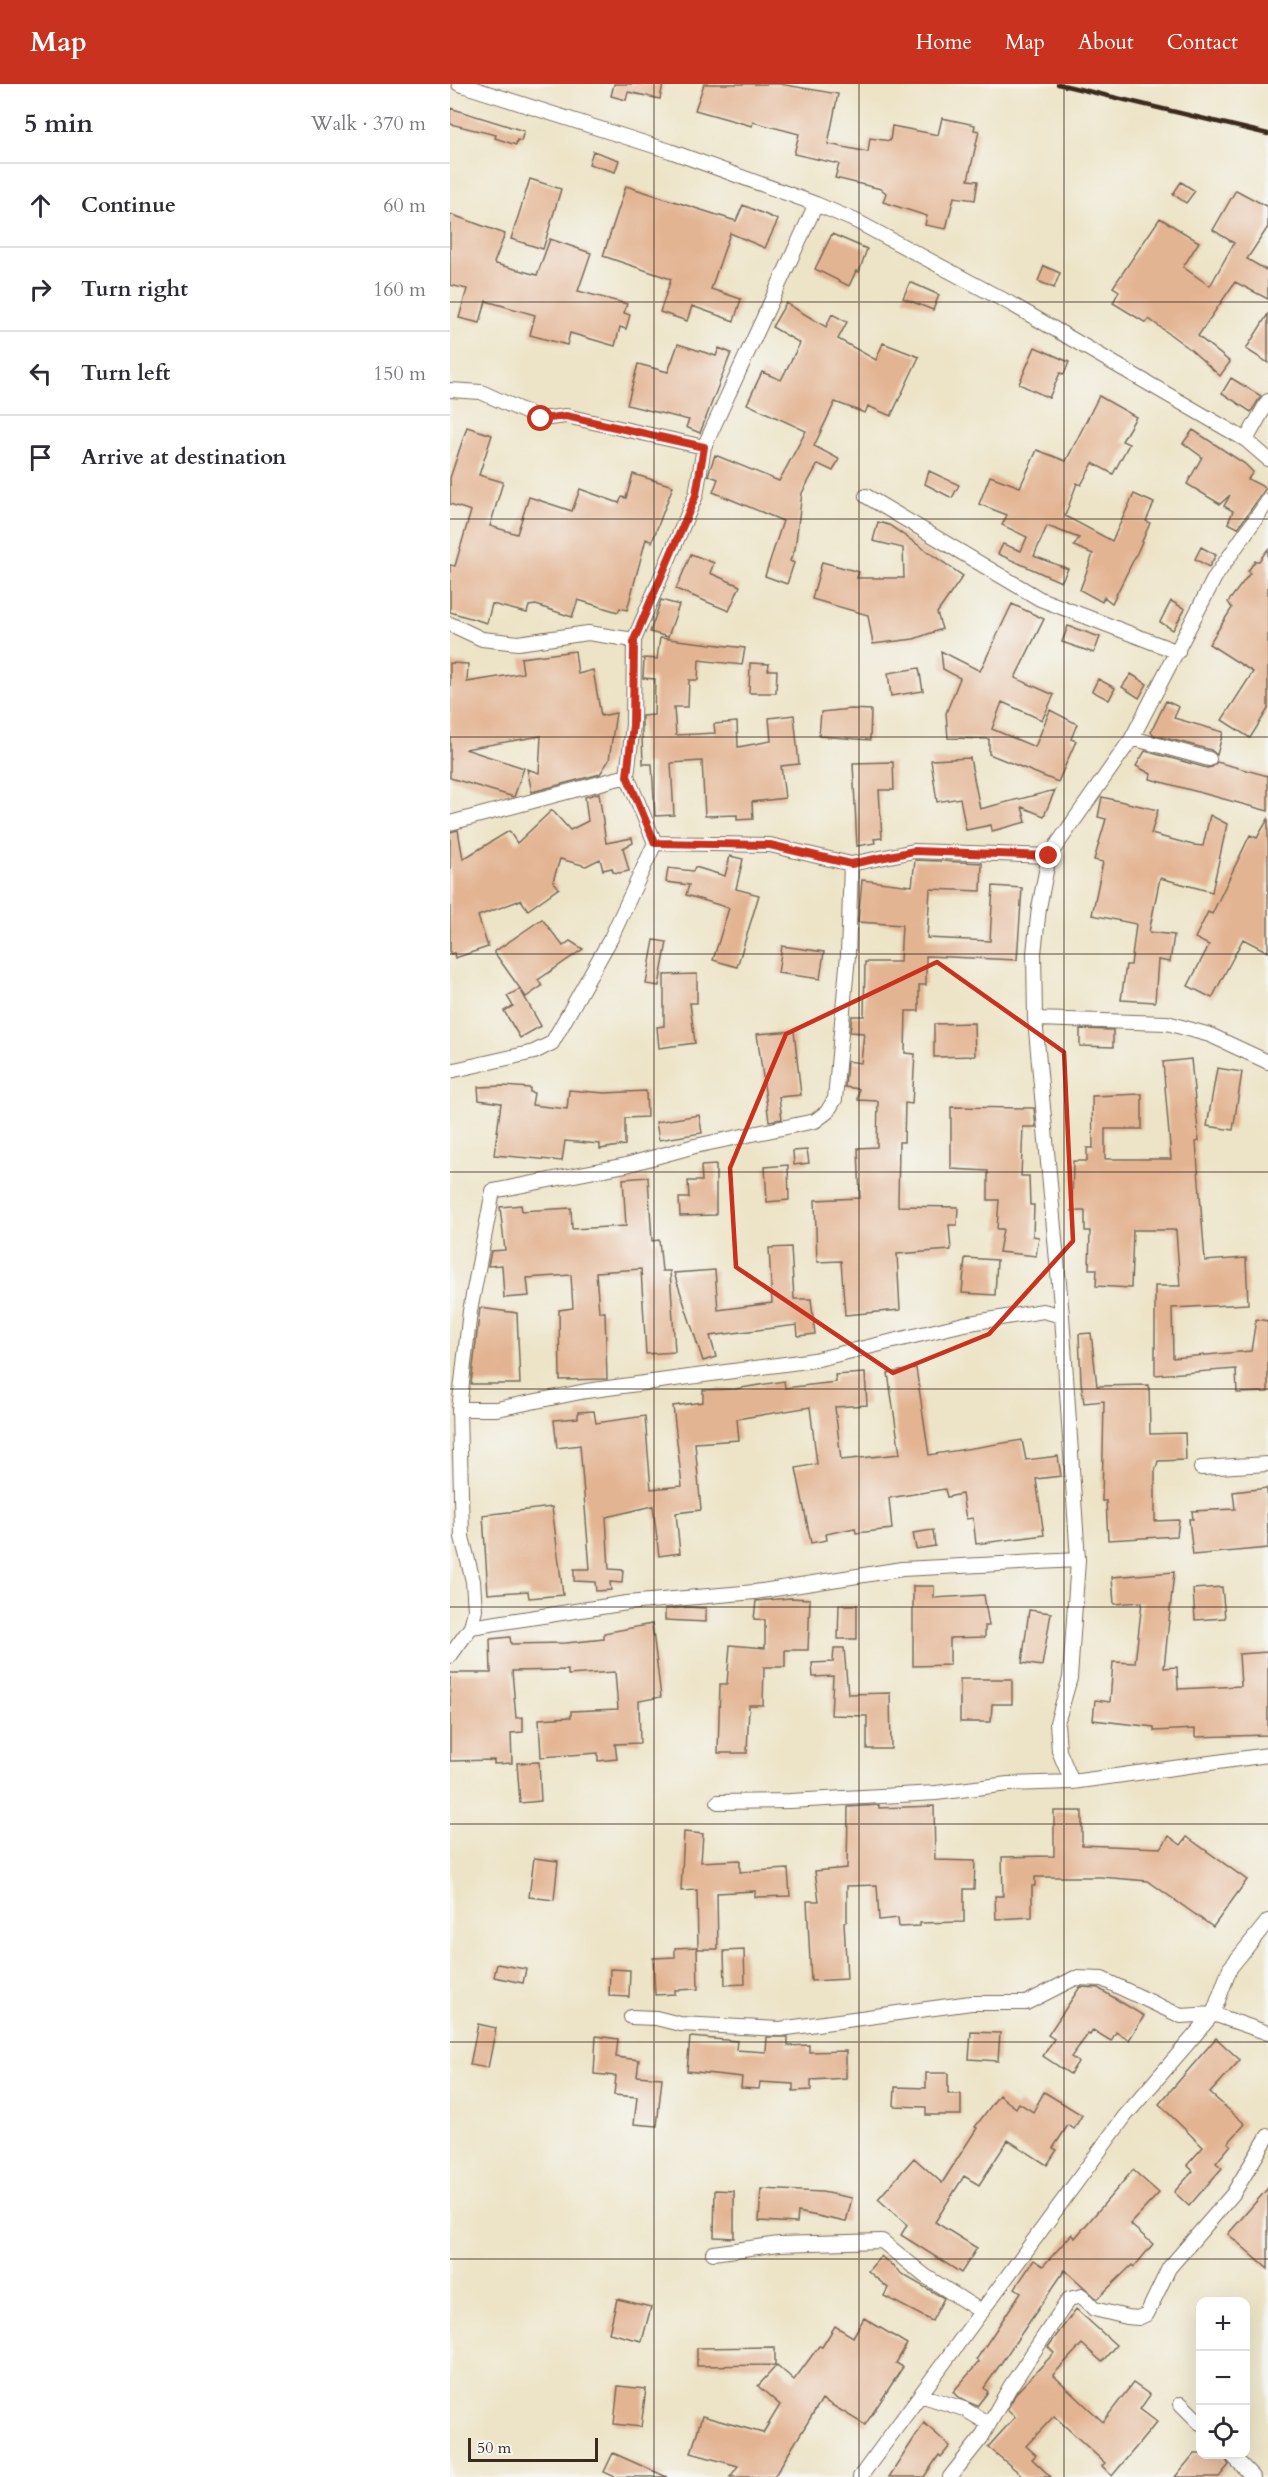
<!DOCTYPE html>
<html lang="en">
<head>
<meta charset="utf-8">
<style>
	body { margin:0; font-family:Cardo,serif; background:#f7f7f7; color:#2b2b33 }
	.controls { position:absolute; right:18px; bottom:18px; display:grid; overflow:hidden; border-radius:12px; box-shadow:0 6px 24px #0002 }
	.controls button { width:54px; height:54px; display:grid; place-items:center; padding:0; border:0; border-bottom:2px solid #e1e1e2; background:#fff; color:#2b2b33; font:30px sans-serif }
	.scale { position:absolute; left:18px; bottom:15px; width:130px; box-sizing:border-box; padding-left:6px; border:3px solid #3b2a1e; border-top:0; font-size:16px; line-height:21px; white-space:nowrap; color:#3b2a1e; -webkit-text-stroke:4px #f6f6f2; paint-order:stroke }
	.stop { position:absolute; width:18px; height:18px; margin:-14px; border:4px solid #c8321e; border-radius:50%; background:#fff }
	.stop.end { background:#c8321e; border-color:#fff; box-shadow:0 2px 6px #0008 }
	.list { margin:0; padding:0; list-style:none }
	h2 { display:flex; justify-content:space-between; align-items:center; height:78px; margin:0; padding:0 24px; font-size:26px }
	h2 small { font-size:20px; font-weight:400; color:#7c7c81 }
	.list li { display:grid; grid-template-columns:39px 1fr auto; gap:18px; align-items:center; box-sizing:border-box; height:84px; padding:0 24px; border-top:2px solid #e1e1e2 }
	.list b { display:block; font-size:22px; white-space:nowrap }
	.list em { font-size:20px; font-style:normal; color:#7c7c81 }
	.icon { flex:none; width:33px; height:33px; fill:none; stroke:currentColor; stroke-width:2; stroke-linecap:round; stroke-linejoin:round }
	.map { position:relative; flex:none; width:818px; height:2393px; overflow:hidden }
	header { display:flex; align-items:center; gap:36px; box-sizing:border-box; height:84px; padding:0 30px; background:#c8321e; color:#fff }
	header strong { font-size:28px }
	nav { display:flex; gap:33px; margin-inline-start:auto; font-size:21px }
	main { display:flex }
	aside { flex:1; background:#fff }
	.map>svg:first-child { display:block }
</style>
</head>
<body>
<header>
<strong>Map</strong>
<nav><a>Home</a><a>Map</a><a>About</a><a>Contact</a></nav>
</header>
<main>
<aside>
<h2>5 min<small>Walk · 370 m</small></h2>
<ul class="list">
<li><svg class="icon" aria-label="ahead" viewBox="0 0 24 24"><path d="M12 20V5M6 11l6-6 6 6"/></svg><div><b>Continue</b></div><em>60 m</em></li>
<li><svg class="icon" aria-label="right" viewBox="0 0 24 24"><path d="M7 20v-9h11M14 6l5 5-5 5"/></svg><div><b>Turn right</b></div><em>160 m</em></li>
<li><svg class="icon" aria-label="left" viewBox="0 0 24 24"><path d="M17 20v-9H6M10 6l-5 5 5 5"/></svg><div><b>Turn left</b></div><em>150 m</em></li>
<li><svg class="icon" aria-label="arrive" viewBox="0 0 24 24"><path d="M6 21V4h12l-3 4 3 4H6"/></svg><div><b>Arrive at destination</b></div></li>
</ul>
</aside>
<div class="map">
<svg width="818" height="2393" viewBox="0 0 818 2393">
	<rect width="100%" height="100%" fill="#f6f6f2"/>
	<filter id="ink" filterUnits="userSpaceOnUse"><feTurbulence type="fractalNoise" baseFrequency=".0167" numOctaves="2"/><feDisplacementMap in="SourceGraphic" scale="12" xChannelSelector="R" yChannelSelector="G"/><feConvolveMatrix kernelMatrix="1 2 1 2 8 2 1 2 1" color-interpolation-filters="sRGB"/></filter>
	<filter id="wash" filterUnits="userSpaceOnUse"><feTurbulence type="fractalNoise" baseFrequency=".008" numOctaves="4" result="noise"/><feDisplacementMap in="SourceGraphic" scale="24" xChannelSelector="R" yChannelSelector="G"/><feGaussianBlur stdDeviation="1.35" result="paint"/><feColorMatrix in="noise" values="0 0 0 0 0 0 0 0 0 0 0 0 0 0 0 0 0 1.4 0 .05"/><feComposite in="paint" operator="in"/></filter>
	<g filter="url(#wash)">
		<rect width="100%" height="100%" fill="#ede4c7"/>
		<g id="blocks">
			<!-- building -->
			<path fill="#e3b492" d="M164,0H213L210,15L178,8L176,16L161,12Z
				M254,0H330L388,10L378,60L418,68L420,54L440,57L442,42L488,51L492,34L525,41L524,46L529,47L518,96L528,97L525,116L504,113L496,145L475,141L477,132L433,118L436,109L431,105L385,94L389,80L344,70L349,50L303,38L302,42L245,26Z
				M0,24L74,47L71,57L67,56L66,61L45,54L46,51L0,40Z
				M143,67L169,76L165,88L139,80Z
				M80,95L111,105L93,165L61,155Z
				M731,98L745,107L736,119L723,110Z
				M176,102L286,137L293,121L328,136L315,164L280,149L261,205L291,215L284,237L242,222L237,237L210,228L221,195L153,172Z
				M786,106L818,123V143L797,175L818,187V215L785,198L748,252L780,278L770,292L740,265L699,235L696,239L663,219L669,207L663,203L710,134L749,158L733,183L760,202L784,159L763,146Z
				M0,130L55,150L44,179L46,180L87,191L100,155L141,169L128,207L177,220L174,229L180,231L176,245L170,243L165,262L120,249L117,261L80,251L85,231L36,217L30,239L9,234L17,205L0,201Z
				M382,150L417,165L409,188L406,187L399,202L365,185Z
				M594,182L610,189L604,204L588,197Z
				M460,198L489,211L483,226L453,214Z
				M336,219L376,243L382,230L397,238L388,255L426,276L433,259L469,273L441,332L418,322L415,329L385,318L364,362L389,375L383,387L368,380L352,409L345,465L340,477L344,479L337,500L315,492L333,437L263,408L268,395L258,391L265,371L329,397L356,347L297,320L312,288L331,296L350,259L322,243Z
				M818,230V279L796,265Z
				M228,260L266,272L269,264L281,269L250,349L236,343L239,336L177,321L188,280L218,288Z
				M585,263L619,278L614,290L610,289L599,314L569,300Z
				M781,294L811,312L801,328L772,309Z
				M649,312L686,333L672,357L679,360L663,390L643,379L631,401L627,399L615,432L662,457L684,410L704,419L696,437L700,439L687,469L662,519L654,513L652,518L630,506L643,470L624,462L629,454L597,442L584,472L618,485L611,498L548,470L553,460L571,467L577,453L552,441L557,431L529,420L540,392L570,403L587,366L616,377Z
				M17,343L42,351L29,391L53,398L40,442L67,450L79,413L122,427L130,405L169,419L172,413L176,414L183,390L223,402L202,458L196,455L177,526L170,524L168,528L128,516L122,533L86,521L79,522L77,529L42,520L37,539L0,528V481L5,482L21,427L0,420V394Z
				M743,346L795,380L803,388L798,395L816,404L788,444L778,439L783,427L774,422L780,411L770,420L737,400L752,373L733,359Z
				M479,387L509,401L502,414L475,400Z
				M428,438L439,441L513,492L487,529L492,545L464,555L423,560L418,531L362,515L372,478L409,488L407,494H454L453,464L423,457Z
				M751,463L766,471L759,483L745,475Z
				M818,465V625L800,654L772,636L803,588L759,560L782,524L778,518L800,489L798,487L805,477H809Z
				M241,470L264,479L260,489L290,502L279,527L226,505Z
				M211,516L229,521L218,553L200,548Z
				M721,517L735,525L723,546L710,538Z
				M562,520L594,535L565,594L604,611L592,636L552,618L542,645L585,663L600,626L627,640L621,655L626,657L608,698L539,670V655L498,654L496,629L510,594L493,585L491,567L530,587Z
				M618,542L650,553L644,569L612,558Z
				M210,554L295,564L292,581L249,576L248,596H239L238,623H224L226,651L265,649L264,640L287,638L288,663L321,657L319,634L344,631L349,680L331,682L335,714L302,718L303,735L287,736V731L255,732L252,677L221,679L224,731L205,732L202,680H193L192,653V632L204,631L205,595L193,594L194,574L207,575Z
				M125,567L128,590L143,586L151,632L166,629L159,676L150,690L82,708L77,685L89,689L91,652L15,665L74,684L64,713L0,694V579L18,580L17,598L73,589L71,574Z
				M300,579L319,580L318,586H327L326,609H299Z
				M469,584L473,607L441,612L438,589Z
				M681,590L697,600L689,614L672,603Z
				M648,595L665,604L659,616L642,607Z
				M716,617L729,623L724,634L773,648L767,671L761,666L704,651L701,648Z
				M401,625L421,626L420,656L369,652L371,628Z
				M695,667L757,684L762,683L767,678L818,692V727L700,695L701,690L686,682Z
				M520,674L530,725L605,706L594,732L572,723L576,738L542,747L541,741L516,746L510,714L487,718L481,676Z
				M443,678L444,706H429L432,754L424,755L425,759L407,762L403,679Z
				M149,709L156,759L182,754L183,759L173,764L179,787L169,789L163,788L162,784L153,786L150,775L136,782L110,775L103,797L109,804L78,826L71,816L28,832L38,863L5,874L4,869L0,870V748L8,746L13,775L59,747L67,759L102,726L120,746L138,737L135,713Z
				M652,713L708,726L701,750L743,761L753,762L760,731L777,740L762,808L710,794L699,848L724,851L720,878L708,876L705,918L671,916L676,881H681L686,840L642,831L653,778L644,776L656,735L648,733Z
				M818,735V868L793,855L762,914L738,902L759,861L745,854L758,828L762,830L800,751L807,754Z
				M280,772L293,775L286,805L309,811L287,883L263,876L279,824L236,811L239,801L216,798L218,784L243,787L245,783L275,792Z
				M465,776L532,779L531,807L480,805L477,854L540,857L543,802L572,804L567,876L476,872V901H469V927H456L455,969L465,970L462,1020L455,1019L454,1058H449L448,1122L508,1123L507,1141H499L501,1166L447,1170L450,1226L395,1231L391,1177L367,1178L365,1116L410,1114L408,1064L427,1063L428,1017L408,1016L409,1005L395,1003L397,977L411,979L414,949L400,948L402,932H414L415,878H450L452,841L408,838L412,796L462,802Z
				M92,835L113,862L120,857L133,865L88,896L92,902L76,913L44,868Z
				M204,856L217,858L209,902L196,900Z
				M332,862L374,868L370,895L328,889Z
				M247,890V919H240L245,959L209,964L207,943L214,942V891Z
				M70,905L91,942L70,954L54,927L63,922L57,912Z
				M524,939L525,972L484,973V940Z
				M630,945L663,946V963L630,962Z
				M344,947L351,1011L329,1013L332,1035L319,1037L307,950Z
				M741,975L749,1057L746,1058L755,1177L796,1174L798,1220L722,1224L723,1274L801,1267L806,1235L818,1237V1308L787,1309L786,1285L705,1291V1202H730L726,1146H683L681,1204L646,1202L647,1185H639L640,1147H635V1127H622L623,1077H637V1064H643L642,1012L692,1010V1045H655V1075H721L713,978Z
				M767,984L792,988L783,1046L757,1042Z
				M53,1002L80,1004V1008L84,1009L82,1021L117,1025L119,1006L155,1009L196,1007L197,1033L175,1034V1061L150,1065V1060L115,1057L112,1077L44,1071L51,1019L29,1016L28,1003Z
				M501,1023L584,1024L586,1043H573L571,1092H579L580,1121H584L583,1152L589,1153L586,1172L549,1168L553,1145H547L549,1116H538V1087L501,1085Z
				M249,1031L252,1049L209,1056L206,1038Z
				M357,1066L359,1079L344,1081L343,1067Z
				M266,1081V1131L230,1132L229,1114H239L238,1097H252L251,1082Z
				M338,1081L339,1116L317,1118L315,1083Z
				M198,1093L202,1157L209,1156L212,1187H220L225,1268L196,1270L191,1185L146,1188L149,1228H155L157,1295L110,1296L109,1226L123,1224L121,1191L77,1194L79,1212L54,1214L52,1181L38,1182L41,1167L55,1166L50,1123L71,1121L72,1127L121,1124L122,1145L176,1142L173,1095Z
				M341,1163L344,1215H361L365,1250L348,1252L347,1241L260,1252L266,1273L253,1277L224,1189L265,1186L268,1226L322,1219L319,1164Z
				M515,1174L547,1176L545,1211L512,1209Z
				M30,1224L67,1229L70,1300H21Z
				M641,1249L647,1302L699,1301L700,1350L735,1349L736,1376L708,1377L705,1388V1437L729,1436L727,1452L658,1456L656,1417H652L654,1317L634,1319L631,1298L629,1250Z
				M466,1284L479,1371L572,1356L576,1376L608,1372L611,1392L586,1395L594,1451L526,1460L523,1434L516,1435L512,1410L497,1413L495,1405L439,1414L442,1445L406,1449L405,1444L376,1450L377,1456L361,1459L346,1384L367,1380L360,1323L287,1335L289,1356L245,1359L251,1426L226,1429L230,1469L209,1472L203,1422L156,1433L159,1485L173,1486L172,1499L160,1498L161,1506L146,1507L145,1498L124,1497V1485H140L130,1361L107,1364L104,1336L128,1334V1328L144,1327L146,1339L195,1332L201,1405L232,1402L223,1322L253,1318V1306L285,1305L334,1297L335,1304L386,1298L385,1291L415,1289L417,1321L385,1323L391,1376L450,1370L438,1289Z
				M817,1404L818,1464L743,1471L739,1435H743L742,1427L785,1425L783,1408Z
				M102,1423L113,1511L79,1514L78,1507L38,1510L33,1431Z
				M483,1446L485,1462L466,1465L463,1449Z
				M724,1488L714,1584L727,1583L728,1605L791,1602L789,1570L818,1568V1651L745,1653V1645L704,1647V1643L643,1636L645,1616L660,1618L663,1578L685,1579L692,1518L664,1520L662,1493Z
				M463,1502H484V1514L534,1511L539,1542H535V1553L500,1554V1581L463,1582Z
				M772,1503L775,1534L745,1536L743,1505Z
				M340,1514L360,1515L358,1566H335V1583H314L313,1621H299L297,1669H268L270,1600H277L280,1561L315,1564V1536L304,1535L306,1517Z
				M389,1521H407V1555H388Z
				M236,1523L256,1524V1538L215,1536V1525Z
				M579,1526L601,1529L592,1582L572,1579Z
				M202,1540L211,1613L189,1617L190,1659L165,1660L167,1675L148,1677V1669L91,1673L89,1635L121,1633V1627L168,1625L165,1588L118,1591V1586L62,1587L66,1634L73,1633V1648L61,1649L62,1679L44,1680V1676L0,1677V1589H41L40,1555L60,1553L61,1560L116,1559L154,1555V1549Z
				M384,1564H394L398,1610L440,1609L441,1665H417V1632L381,1631L383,1592L363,1593L362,1579L383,1578Z
				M510,1595H562V1620H542L541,1638H510Z
				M89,1678L91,1717L70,1719L67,1679Z
				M429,1721V1724L484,1722L485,1776L525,1777L524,1805H514V1838L470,1839V1842L449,1843L448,1834L429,1836L427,1801L397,1802V1837L394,1838L397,1895L361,1897L357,1817H369L365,1787L397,1784L398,1723Z
				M604,1727H632V1761L711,1764L719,1752L731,1761L737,1753L797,1796L763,1843L698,1797L651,1793H585V1802H582V1833L546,1835L545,1812H553L552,1773L604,1772Z
				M234,1748L253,1750L251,1778L290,1776V1788L338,1785L340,1812L305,1813V1807L267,1809L268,1865H248L247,1806L231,1807Z
				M84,1774L108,1777L104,1816L79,1813Z
				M247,1863L248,1905L225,1906V1910L205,1911L203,1874L225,1873V1864Z
				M294,1866L295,1900L275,1901L274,1867Z
				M47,1880L76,1885L73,1899L44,1893Z
				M160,1885L180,1886L179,1913L159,1912Z
				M630,1903L648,1904L694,1932L679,1956L666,1948L661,1957L643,1946L640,1951L638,1950L621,1973L628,1978L620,1990L593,1972L604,1955L598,1951Z
				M28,1940L46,1944L38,1984L20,1981Z
				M521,1948L550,1949L548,1977L519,1975Z
				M146,1952L168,1955L166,1973L189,1976L187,1992L212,1994L207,2042L184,2040L187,2013L164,2011L166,1992L144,1990Z
				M240,1953L287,1957L286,1966L316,1968L317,1953H338V1962L359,1961V1968L396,1967V1994L361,1996V2006L343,2007V2000L310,1998L309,2005L291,2004L292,1993L237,1987Z
				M766,1954L790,1976L760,2009L795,2040L778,2059L781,2061L766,2079L772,2084L739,2122L724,2108L743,2087L737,2081L753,2063L709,2020Z
				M476,1989H498V2010H511V2031H476V2023L444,2022L445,2003L476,2004Z
				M594,2008L632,2031L624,2045L618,2041L603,2064L607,2066L597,2081L558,2056L529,2101L514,2092L485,2138L527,2164L511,2189L451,2151L457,2141L428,2115L464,2074L492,2099L527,2044L525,2043L549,2011L566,2024L569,2019L583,2028Z
				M683,2086L709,2109L680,2140L703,2160L684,2183L682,2181L647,2215L615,2186L534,2304L538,2308L527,2322L509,2314L503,2308L529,2278L526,2276L571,2208L565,2204L584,2176L593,2182L622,2150L625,2154Z
				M818,2104V2185L778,2150Z
				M311,2105L372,2108L402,2114L396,2138L348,2128L347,2139L309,2137Z
				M265,2106L284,2107V2154L264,2153Z
				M431,2172L453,2191L494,2214L482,2237L434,2212L438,2204L418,2187Z
				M167,2215L201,2223L192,2257L159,2249Z
				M626,2225L666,2261L652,2278L632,2260L603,2291L653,2338L683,2299L700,2311L690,2325L707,2338L662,2392L652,2382L655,2379L604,2332L576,2362L586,2371L582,2375L601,2393H574L538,2363L565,2333L557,2326L567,2308L604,2269L598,2263Z
				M414,2234L457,2260L446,2279L453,2283L415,2341L372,2315L324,2393H280L288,2382L241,2369L252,2332L313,2349L330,2321L308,2302L327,2281L344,2296L369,2262L372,2263L385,2242L403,2253Z
				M325,2263V2281L247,2282V2264Z
				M168,2302L196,2305L191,2343L164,2340Z
				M474,2339L500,2362L491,2373L489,2371L474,2393H439Z
				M163,2369L217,2393H165L154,2388Z
				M744,2370H772L779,2381L769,2393H725Z"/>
		</g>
	</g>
	<g filter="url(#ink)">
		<use href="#blocks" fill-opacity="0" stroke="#796b59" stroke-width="1.5"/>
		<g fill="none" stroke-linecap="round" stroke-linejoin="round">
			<!-- minor casing -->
			<g stroke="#796b59" stroke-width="16">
				<path id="minor" d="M9,0L220,67L366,120L406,137L563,221L796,356L818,375
					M0,306L31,308L91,335L116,332L254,363
					M796,356L818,317
					M416,412L590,515L728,568
					M0,540L32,555L68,559L138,549L184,556
					M682,654L759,675
					M0,739L177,692
					M205,759L320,761L401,780L464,767L599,772
					M585,935L717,939L760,951L818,978
					M0,987L84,968L102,959L161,854L205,759L177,692L183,641L184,556L246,411L254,363L366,120
					M9,1325H47L136,1307L364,1276L514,1240L593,1227L612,1232
					M751,1384L818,1380
					M21,1543L177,1519L305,1508L452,1485L628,1476
					M0,1572L21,1543L25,1526L23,1497L12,1453L9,1325L20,1227L43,1107L176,1081L245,1062L365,1037L377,1028L385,1015L398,871L401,780
					M622,1698L609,1667L607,1639L620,1594L628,1476L612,1232L585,935L584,869L589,824L599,772L682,654L765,493L818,417
					M268,1718L340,1717L486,1709L558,1700L622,1698L818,1671
					M181,1933L206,1934L230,1940L330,1945L521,1919H576L625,1894L652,1895L731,1932L763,1930L818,1949
					M263,2169L329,2160L432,2157L475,2192L532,2228
					M470,2311L514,2325L539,2340
					M731,2320L750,2339
					M781,2370L803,2393
					M410,2393L675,2032L763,1930L780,1884L818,1837
					M500,2393L531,2354L560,2303L619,2215L632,2212L644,2225L677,2233L688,2234L697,2230L719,2184L783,2110L818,2052"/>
			</g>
			<!-- minor -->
			<use href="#minor" stroke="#fff" stroke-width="14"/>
			<!-- rail -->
			<path stroke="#3b2a1e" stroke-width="4.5" d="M608,0L818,50"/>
		</g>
	</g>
	<g fill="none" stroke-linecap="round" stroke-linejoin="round" filter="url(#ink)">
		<!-- route -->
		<path stroke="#c8321e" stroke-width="8" d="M91,335L116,332L254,363L246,411L184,556L183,641L177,692L205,759L320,761L401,780L464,767L599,772"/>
	</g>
	<!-- marked area -->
	<path fill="none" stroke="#c8321e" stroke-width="4.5" stroke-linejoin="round" d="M487,878L614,968L623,1157L539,1250L443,1289L286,1183L280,1084L336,950Z"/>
	<!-- grid -->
	<path fill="none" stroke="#3b2a1e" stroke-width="1.5" stroke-opacity="0.55" d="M204,0V2393M409,0V2393M614,0V2393M0,218H818M0,435H818M0,653H818M0,870H818M0,1088H818M0,1305H818M0,1523H818M0,1740H818M0,1958H818M0,2175H818"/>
</svg>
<div class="controls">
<button>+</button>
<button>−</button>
<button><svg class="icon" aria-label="locate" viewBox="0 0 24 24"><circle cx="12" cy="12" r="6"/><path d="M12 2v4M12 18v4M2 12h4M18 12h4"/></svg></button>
</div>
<div class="scale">50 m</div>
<div class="stop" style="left:91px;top:335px"></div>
<div class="stop end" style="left:599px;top:772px"></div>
</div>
</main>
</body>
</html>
